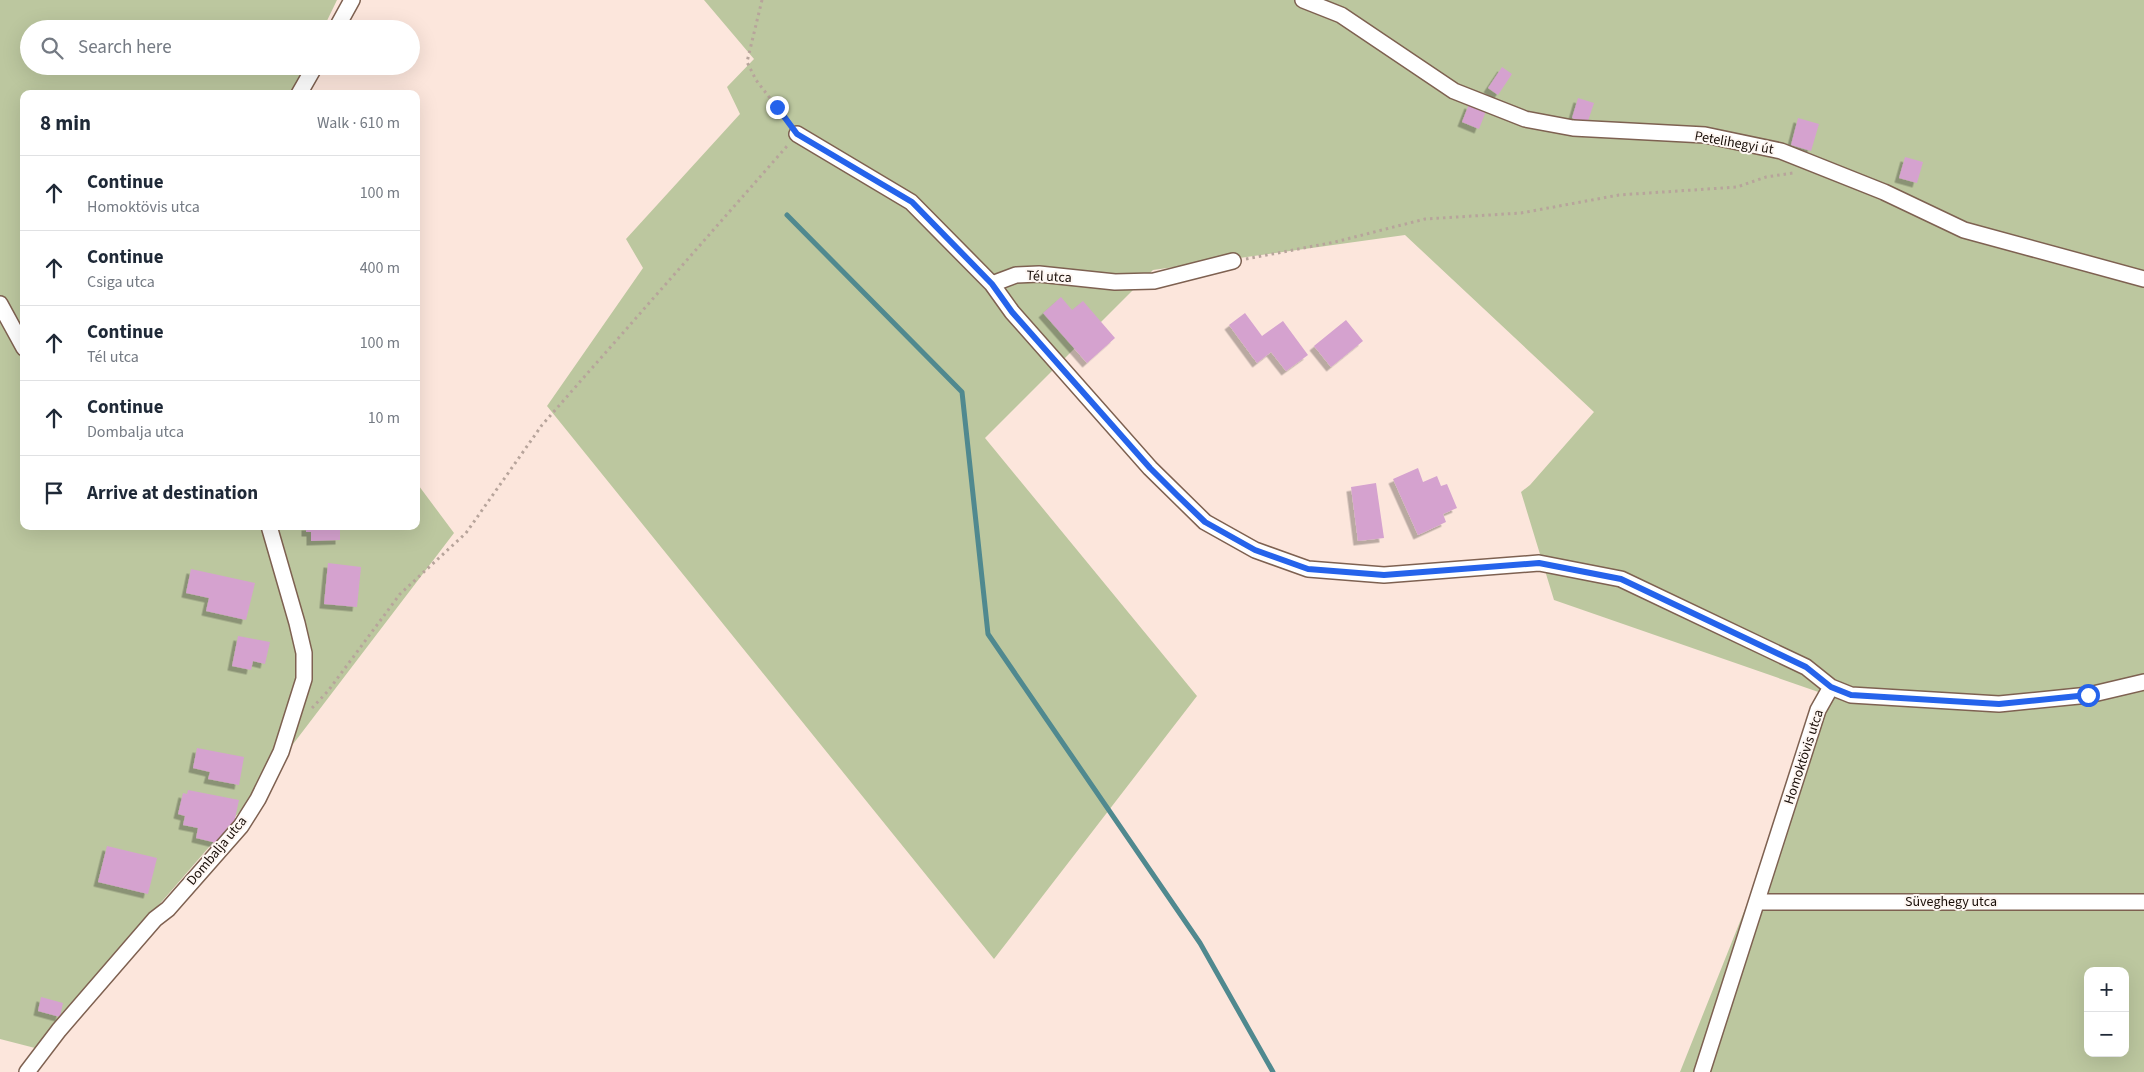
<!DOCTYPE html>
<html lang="en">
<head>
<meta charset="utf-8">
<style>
	body { margin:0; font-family:"Source Sans 3",sans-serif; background:#f6f6f7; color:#1f2937 }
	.controls { position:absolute; right:15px; bottom:15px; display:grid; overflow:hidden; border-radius:10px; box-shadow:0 5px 20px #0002 }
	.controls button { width:45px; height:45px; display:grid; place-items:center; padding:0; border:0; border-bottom:1px solid #e0e1e3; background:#fff; color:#1f2937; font:25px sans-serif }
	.stop { position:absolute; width:15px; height:15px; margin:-11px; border:4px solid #2563eb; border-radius:50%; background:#fff }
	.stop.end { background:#2563eb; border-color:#fff; box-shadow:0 1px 5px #0008 }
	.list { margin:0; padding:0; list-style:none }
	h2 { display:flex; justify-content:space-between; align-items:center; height:65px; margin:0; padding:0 20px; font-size:21px }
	h2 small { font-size:16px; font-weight:400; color:#747a83 }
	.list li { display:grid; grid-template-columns:32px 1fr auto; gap:15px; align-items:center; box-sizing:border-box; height:75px; padding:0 20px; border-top:1px solid #e0e1e3 }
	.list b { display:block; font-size:19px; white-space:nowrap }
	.list p { margin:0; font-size:16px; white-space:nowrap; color:#747a83 }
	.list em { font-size:16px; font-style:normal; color:#747a83 }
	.icon { flex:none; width:28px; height:28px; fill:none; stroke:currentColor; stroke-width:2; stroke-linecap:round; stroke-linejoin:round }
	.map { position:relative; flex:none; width:2144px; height:1072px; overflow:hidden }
	.search { position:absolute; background:#fff; box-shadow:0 5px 20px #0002; left:20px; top:20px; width:400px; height:55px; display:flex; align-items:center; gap:12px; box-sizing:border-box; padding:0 18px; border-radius:28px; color:#747a83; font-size:19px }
	.panel { position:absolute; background:#fff; box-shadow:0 5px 20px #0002; left:20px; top:90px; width:400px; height:440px; border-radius:10px }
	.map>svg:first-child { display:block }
</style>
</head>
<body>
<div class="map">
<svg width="2144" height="1072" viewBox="0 0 2144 1072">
	<defs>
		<filter id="shadow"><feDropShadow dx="-4.5" dy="4.5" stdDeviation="0" flood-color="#0004"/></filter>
	</defs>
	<rect width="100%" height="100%" fill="#fce6dc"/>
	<!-- green -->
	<path fill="#bcc79f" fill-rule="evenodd" d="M0,0H337L323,29H29V66H305L292,94H24V526H416V482L454,533L255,794L35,1048L0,1039Z
		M704,0H2144V1072H1680L1830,696L1554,600L1521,492L1530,485L1594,412L1405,235L1153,270L985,438L1197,696L994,959L547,406L643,268L626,239L740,114L727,87L754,59ZM2088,971H2125V1053H2088Z"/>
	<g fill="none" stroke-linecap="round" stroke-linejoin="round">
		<!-- stream -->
		<path stroke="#50898f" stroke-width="5" d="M787,215L962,392L988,634L1200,943L1273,1072"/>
	</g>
	<!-- building -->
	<path fill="#d5a2cf" filter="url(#shadow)" d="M1502,67L1512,74L1498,95L1488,88Z
		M1578,98L1594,103L1587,124L1572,118Z
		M1469,104L1486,111L1479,129L1462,122Z
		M1798,118L1819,124L1811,151L1791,145Z
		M1905,157L1923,162L1917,183L1899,178Z
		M1061,297L1072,310L1083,301L1115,338L1087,363L1043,313Z
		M1245,313L1262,336L1283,321L1308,355L1286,371L1271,352L1257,363L1229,325Z
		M1346,320L1363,341L1331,367L1314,346Z
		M1418,468L1423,482L1437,476L1441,486L1447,484L1457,508L1443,514L1446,522L1418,535L1393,479Z
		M1376,483L1384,538L1358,541L1351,487Z
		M306,526H340V540L311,541V532H306Z
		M328,563L361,567L357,607L324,604Z
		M191,569L255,583L246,620L206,611L209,598L186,593Z
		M238,636L270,642L265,664L253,661L251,670L232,666Z
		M197,748L244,757L239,785L208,779L210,772L193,768Z
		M188,790L239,800L233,828L227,827L225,841L218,839L217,843L196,838L198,828L183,825L185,816L178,814L183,793L187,794Z
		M107,846L157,858L148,894L98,882Z
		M41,997L63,1003L60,1017L38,1011Z"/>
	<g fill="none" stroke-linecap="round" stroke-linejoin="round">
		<!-- minor casing -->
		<g stroke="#7e6151" stroke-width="18">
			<path id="minor" d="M1303,0L1341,15L1454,91L1525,119L1573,128L1705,135L1781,151L1884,192L1964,230L2144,279
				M336,29L352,0
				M299,94L315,66
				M797,134L911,202L992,284L1012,312L1150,468L1205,522L1255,550L1308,569L1384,575L1539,563L1621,579L1806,667L1831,687L1851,695L1999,704L2089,695L2144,682
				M992,284L1016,275L1039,274L1115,282L1154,281L1233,261
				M0,304L24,348
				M1758,902H2144
				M27,1072L59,1030L155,919L168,909L241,826L258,799L281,752L304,679V653L297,623L269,526
				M1702,1072L1818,710L1831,687"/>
		</g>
		<!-- path -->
		<path stroke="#b7a49b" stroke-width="3" stroke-dasharray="2.5 4" stroke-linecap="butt" d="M762,0L747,62L756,80L789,123
			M1246,259L1335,242L1425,219L1521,213L1619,195L1737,187L1766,177L1793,173
			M312,708L328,691L400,594L466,533L542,425L788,145"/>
		<!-- minor -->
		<use href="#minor" stroke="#fff" stroke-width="15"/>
	</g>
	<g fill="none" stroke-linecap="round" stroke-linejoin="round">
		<!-- route -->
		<path stroke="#2563eb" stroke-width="6" d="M777,107L797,134L912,202L992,284L1012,312L1150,468L1177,495L1205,522L1255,550L1308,569L1384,575L1539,563L1621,579L1806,667L1831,687L1851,695L1999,704L2088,695"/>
	</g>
	<g text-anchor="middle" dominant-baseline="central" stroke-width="4" stroke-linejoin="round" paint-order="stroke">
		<!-- street labels -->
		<g font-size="14" fill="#190e08" stroke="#fef7f3">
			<text transform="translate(1734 143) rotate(10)">Petelihegyi út</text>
			<text transform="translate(1049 277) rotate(3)">Tél utca</text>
			<text transform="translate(1804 757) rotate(-72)">Homoktövis utca</text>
			<text transform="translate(217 851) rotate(-50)">Dombalja utca</text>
			<text x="1951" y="902">Süveghegy utca</text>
		</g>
	</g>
</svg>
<div class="controls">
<button>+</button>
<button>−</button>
</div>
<div class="stop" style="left:2088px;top:695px"></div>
<div class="stop end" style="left:777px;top:107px"></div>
<div class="search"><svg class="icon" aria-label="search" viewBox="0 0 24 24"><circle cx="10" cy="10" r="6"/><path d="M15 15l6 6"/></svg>Search here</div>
<section class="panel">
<h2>8 min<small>Walk · 610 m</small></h2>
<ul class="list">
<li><svg class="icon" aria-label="ahead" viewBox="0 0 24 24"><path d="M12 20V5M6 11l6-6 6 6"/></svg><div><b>Continue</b><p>Homoktövis utca</p></div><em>100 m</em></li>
<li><svg class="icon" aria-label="ahead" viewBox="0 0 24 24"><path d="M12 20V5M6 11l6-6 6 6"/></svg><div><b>Continue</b><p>Csiga utca</p></div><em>400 m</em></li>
<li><svg class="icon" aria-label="ahead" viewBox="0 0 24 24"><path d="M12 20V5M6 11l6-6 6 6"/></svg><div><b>Continue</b><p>Tél utca</p></div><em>100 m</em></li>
<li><svg class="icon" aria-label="ahead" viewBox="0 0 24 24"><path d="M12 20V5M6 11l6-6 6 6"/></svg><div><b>Continue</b><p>Dombalja utca</p></div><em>10 m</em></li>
<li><svg class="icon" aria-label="arrive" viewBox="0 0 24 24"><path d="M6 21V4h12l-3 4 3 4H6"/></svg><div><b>Arrive at destination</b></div></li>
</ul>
</section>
</div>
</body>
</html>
